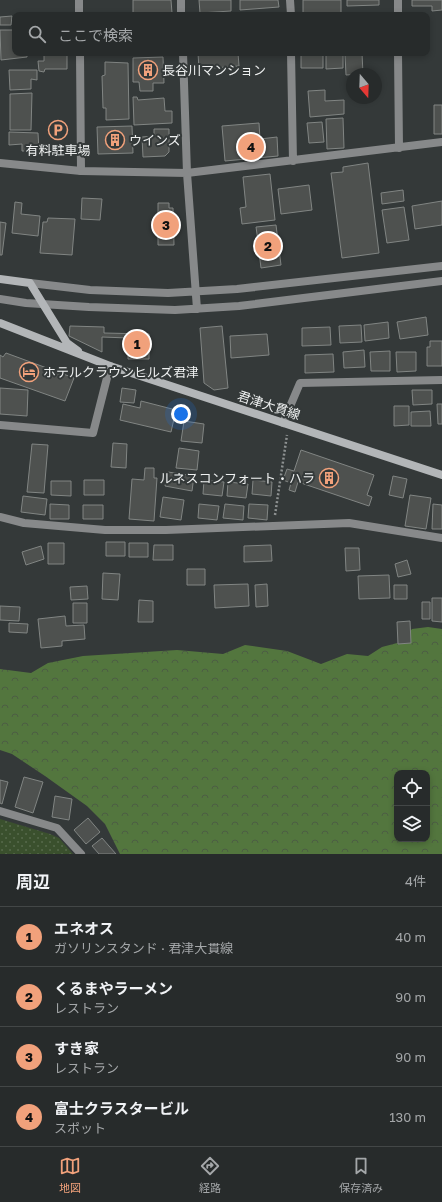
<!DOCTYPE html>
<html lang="ja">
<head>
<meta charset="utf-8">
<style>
	body { margin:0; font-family:"Golos Text","Noto Sans JP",sans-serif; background:#2f3333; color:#f1f3f6 }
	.controls { position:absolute; right:12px; bottom:12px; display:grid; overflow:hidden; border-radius:8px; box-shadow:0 2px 6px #0003 }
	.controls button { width:36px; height:36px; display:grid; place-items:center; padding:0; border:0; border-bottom:1px solid #434747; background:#272b2b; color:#f1f3f6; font:20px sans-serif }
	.compass { position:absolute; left:346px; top:68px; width:36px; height:36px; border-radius:50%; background:#272b2b; box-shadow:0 2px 6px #0003; rotate:161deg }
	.you { position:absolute; left:181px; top:414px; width:14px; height:14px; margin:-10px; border:3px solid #fff; border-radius:50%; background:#1a73e8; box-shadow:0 0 0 6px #1a73e833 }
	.badge { display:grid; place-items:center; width:26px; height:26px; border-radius:50%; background:#f1a17b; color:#111; font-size:13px; font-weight:700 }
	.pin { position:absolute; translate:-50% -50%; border:2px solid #fff; box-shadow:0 1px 4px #0006 }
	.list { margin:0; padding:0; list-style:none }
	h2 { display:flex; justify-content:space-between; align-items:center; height:52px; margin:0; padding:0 16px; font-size:17px }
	h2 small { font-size:13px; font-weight:400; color:#a4a7a9 }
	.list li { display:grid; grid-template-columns:26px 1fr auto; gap:12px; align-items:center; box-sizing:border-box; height:60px; padding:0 16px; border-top:1px solid #434747 }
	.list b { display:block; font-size:15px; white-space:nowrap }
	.list p { margin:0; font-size:13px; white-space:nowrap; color:#a4a7a9 }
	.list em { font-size:13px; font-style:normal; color:#a4a7a9 }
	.icon { flex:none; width:22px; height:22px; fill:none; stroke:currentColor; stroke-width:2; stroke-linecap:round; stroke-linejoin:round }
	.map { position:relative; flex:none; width:442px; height:854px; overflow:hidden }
	.search { position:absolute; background:#272b2b; box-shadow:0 2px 6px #0003; left:12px; right:12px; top:12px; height:44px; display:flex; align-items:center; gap:10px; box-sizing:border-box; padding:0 14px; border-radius:8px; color:#a4a7a9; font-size:15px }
	.sheet { height:292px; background:#272b2b }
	nav { display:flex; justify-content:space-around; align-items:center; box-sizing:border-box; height:56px; border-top:1px solid #434747; background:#272b2b; font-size:11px; color:#a4a7a9 }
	nav a { display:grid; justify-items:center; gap:2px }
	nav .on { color:#f1a17b }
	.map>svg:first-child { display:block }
</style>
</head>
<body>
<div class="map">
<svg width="442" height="854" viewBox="0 0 442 854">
	<defs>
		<pattern id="forest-crowns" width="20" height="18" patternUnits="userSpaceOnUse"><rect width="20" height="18" fill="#53763e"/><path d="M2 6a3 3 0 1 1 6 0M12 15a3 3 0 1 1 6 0" fill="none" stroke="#4c5d44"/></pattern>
		<pattern id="park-dots" width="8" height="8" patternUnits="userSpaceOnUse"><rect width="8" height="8" fill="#3a502d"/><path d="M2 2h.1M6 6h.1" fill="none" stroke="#576a4c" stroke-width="1.8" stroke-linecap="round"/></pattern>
	</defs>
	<rect width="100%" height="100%" fill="#343939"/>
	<!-- forest -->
	<path fill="url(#forest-crowns)" fill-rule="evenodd" d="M428,627L442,629V854H120L105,824L87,806L45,776L12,754L0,750V669L31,673L48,663L83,656L177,650L223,654L245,645L287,651L321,664L347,654L368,656L382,647L401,642L412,629ZM397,773H427V839H397Z"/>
	<!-- park -->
	<path fill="url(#park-dots)" d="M0,819L50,834L59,838L73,854H0Z"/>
	<!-- building -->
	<path fill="#4e514f" stroke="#818583" d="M133,0H171L172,13L170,14V15H133Z
		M199,0H231V11L200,13Z
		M240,0H278L279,7L240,10Z
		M303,0H341V15H303Z
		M347,0H379V5L347,6Z
		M412,0H442V10L432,11V6H412Z
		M12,16L11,25H0V17Z
		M0,30H15V53H27V57L1,60Z
		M44,53H67V69H45L44,72L39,71L38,61H44Z
		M102,53H130V55H102Z
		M198,53H238L239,66L199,69Z
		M301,53H323V68H301Z
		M326,53H343V68L326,69Z
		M362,53L363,74L346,75L345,54Z
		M163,57L164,83H153V91H140L139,82H133V58Z
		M105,62L128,63L129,119L106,120V108H103L102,76L105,75Z
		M9,70H37V80L31,79V89L10,90Z
		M325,90V101L344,100V114L310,117L308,91Z
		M32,93L31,130H10V94Z
		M133,97H137L138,100L164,98L165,111H172V123L134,125Z
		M434,105H442V134H434Z
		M343,118L344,148L327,149L326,119Z
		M322,122L324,142L309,143L307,123Z
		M259,123L260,139L277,137L278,156L225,161L222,126Z
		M132,126L133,153L98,154L97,127Z
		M154,129H169V152L165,156L143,157L142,137L154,136Z
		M9,132L38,133L39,151H22V144L9,145Z
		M368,163L379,253L342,258L331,173L343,172V167Z
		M270,174L275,220L242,224L240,208L246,207L243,177Z
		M309,185L312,210L281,214L278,189Z
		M403,190L404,201L382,204L381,193Z
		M82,198L102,199L100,220L81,219Z
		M442,201V225L415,229L412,206Z
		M15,202L22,203L21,214L40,216L38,236L12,233Z
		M158,203H169V208H173L174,245H158Z
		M404,207L409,240L387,243L382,210Z
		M48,218L75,219L72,255L40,253L43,222H47Z
		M0,222L6,223L2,255H0Z
		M276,225L281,265L261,268L259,252H256L255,241H258L256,227Z
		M426,317L428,335L400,339L397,322Z
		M388,322L389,338L365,341L364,325Z
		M361,325L362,342L340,343L339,326Z
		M70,326L104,327V333L149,334V359H128V338L102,337V352L69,336Z
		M222,326L228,388L214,390L204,383L200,328Z
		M330,327L331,345L302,346V328Z
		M267,334L269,355L231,358L230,336Z
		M430,341H442V366H427V347H430Z
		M364,350L365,367L344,368L343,352Z
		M390,351V371H371L370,352Z
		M396,352H416V371L397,372Z
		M6,353L74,378L65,401L0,378V355L3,357Z
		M333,354L334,372L305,373V355Z
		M0,388L28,390L27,416L0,414Z
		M122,388L136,390L134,403L120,402Z
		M412,390H432V404L413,405Z
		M141,401L176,410L171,432L120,420L123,404L140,408Z
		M437,404H442V424H438Z
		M394,406H409V425L394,426Z
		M430,411L431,426H411V412Z
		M184,421L204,424L202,443L181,441Z
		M113,443L127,444L126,468L111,467Z
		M32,444L48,445L44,493L27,492Z
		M179,448L199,451L197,470L176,468Z
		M301,450L374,475L367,495L372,497L369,506L298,482L295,492L289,490L291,483L283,480L287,469L294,471Z
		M145,468H154V478H157L154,521L129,519L132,479L144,480Z
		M168,472L194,476L192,491L165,486Z
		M393,476L407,479L403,498L389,495Z
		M84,480H104V495H84Z
		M204,480L224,482L222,496L203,494Z
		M253,480L272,482L271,496L252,494Z
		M51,481H71V496L51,495Z
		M228,482L248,484L246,498L227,496Z
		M410,495L431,498L426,529L405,526Z
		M23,496L47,499L45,515L21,512Z
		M163,497L184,500L181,520L160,517Z
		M50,504L69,505V519H50Z
		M199,504L219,506L217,520L198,518Z
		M225,504L244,506L243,520L223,518Z
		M249,504L268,505L267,520L248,518Z
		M433,504L442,505V529H432Z
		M83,505H103V519H83Z
		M106,542H125V556H106Z
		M48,543H64V564H48Z
		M129,543H148V557H129Z
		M154,545H173V560H153Z
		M271,545L272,561L244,562V546Z
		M41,546L44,559L26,565L22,552Z
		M345,548H359L360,570L346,571Z
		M407,560L411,574L398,577L395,564Z
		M187,569H205V585H187Z
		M103,573L120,574L118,600L102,599Z
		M389,575L390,598L359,599L358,576Z
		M248,584L249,606L215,608L214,585Z
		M267,584L268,606L256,607L255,585Z
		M394,585H407V599H394Z
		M87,586L88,599L71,600L70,587Z
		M432,598H442V622L432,621Z
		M139,600L153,601V622H138Z
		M422,602H430V619H422Z
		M73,603H87V623H73Z
		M0,606L20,607L19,621L0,620Z
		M65,616L66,626L84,625L85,639L62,641V646L41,648L38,619Z
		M410,621L411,643L398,644L397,622Z
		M9,623L28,624L27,633L9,632Z
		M24,777L43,782L33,813L15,807Z
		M0,780L8,782L2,804L0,803Z
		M55,796L72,799L69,820L52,817Z
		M88,818L100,832L86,844L74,830Z
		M102,838L116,854H99L92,846Z"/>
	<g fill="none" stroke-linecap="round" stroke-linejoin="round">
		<!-- path -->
		<path stroke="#8d9191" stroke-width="2.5" stroke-dasharray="2 2" stroke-linecap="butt" d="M275,515L287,435"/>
		<!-- minor -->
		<path stroke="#87898a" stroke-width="8" d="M79,0V15
			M290,0L291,15
			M398,0V15
			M80,53L81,171
			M291,53L293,161
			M398,53L399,148
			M187,173L442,142
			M283,423L300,383L442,380
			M0,425L93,433L110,366
			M0,517L24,523L105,530H166L349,523L442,538
			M0,811L57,828L81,854"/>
		<!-- tertiary -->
		<path stroke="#87898a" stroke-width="8" d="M181,0V15
			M183,53L187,173L197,309
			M0,163L81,171L187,173
			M30,283L90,290L168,293L237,289L442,266
			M0,299L26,303L89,307L175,310L239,306L442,281"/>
		<!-- secondary -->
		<path stroke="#b3b6b8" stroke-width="8" d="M0,279L30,283L67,343L78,351
			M0,323L110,366L442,475"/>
	</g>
	<!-- icons -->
	<defs>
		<g id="building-ring" transform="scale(1)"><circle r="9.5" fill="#343939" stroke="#f1a17b" stroke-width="1.5"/><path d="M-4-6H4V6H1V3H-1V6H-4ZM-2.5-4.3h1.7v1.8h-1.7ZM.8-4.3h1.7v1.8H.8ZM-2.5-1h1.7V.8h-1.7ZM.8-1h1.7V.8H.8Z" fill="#f1a17b"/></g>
		<g id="parking-ring" transform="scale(1)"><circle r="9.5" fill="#343939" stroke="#f1a17b" stroke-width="1.5"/><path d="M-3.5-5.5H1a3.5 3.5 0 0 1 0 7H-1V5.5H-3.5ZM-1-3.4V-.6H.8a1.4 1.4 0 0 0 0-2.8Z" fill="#f1a17b"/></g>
		<g id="hotel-ring" transform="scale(1)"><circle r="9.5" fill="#343939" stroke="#f1a17b" stroke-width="1.5"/><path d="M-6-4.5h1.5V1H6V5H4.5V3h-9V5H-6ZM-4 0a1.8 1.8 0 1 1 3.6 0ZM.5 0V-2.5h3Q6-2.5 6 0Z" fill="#f1a17b"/></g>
	</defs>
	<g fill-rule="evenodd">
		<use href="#building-ring" x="148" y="70"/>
		<use href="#parking-ring" x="58" y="130"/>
		<use href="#building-ring" x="115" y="140"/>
		<use href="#hotel-ring" x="29" y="372"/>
		<use href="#building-ring" x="329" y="478"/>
	</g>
	<g text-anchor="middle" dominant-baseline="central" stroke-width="4" stroke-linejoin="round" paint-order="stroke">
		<!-- poi labels -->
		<g font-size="13" fill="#eef0f0" stroke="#343939" text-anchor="start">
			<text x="162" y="70">長谷川マンション</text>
			<text x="129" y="140">ウインズ</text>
			<text x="58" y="150" text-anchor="middle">有料駐車場</text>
			<text x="43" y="372">ホテルクラウンヒルズ君津</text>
			<text x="315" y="478" text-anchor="end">ルネスコンフォート・ハラ</text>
		</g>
		<!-- street labels -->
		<g font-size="13" fill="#eef0f0" stroke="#343939">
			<text transform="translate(269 405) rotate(18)">君津大貫線</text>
		</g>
	</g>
</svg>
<div class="controls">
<button><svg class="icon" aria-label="locate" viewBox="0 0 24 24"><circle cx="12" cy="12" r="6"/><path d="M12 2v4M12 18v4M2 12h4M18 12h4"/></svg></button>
<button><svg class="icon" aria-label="layers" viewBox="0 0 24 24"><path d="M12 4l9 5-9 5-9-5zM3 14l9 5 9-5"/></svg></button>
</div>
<svg class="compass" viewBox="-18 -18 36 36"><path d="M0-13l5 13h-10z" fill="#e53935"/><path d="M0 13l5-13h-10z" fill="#a4a7a9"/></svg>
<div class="you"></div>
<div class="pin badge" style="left:137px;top:344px">1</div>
<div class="pin badge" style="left:268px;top:246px">2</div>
<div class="pin badge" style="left:166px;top:225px">3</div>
<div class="pin badge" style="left:251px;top:147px">4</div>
<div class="search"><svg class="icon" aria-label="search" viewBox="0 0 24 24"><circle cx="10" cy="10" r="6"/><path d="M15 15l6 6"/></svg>ここで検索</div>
</div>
<section class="sheet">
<h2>周辺<small>4件</small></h2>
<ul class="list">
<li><span class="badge">1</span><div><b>エネオス</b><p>ガソリンスタンド · 君津大貫線</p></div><em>40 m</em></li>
<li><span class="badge">2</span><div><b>くるまやラーメン</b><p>レストラン</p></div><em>90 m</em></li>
<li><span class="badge">3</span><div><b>すき家</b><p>レストラン</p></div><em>90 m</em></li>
<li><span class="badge">4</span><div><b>富士クラスタービル</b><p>スポット</p></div><em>130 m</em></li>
</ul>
</section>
<nav>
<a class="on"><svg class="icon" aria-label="map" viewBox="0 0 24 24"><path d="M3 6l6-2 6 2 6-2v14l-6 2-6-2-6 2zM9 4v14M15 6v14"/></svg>地図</a>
<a><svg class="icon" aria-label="directions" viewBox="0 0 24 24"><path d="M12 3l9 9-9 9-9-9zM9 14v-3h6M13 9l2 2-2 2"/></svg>経路</a>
<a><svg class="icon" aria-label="saved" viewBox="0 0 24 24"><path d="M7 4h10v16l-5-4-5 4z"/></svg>保存済み</a>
</nav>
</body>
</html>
